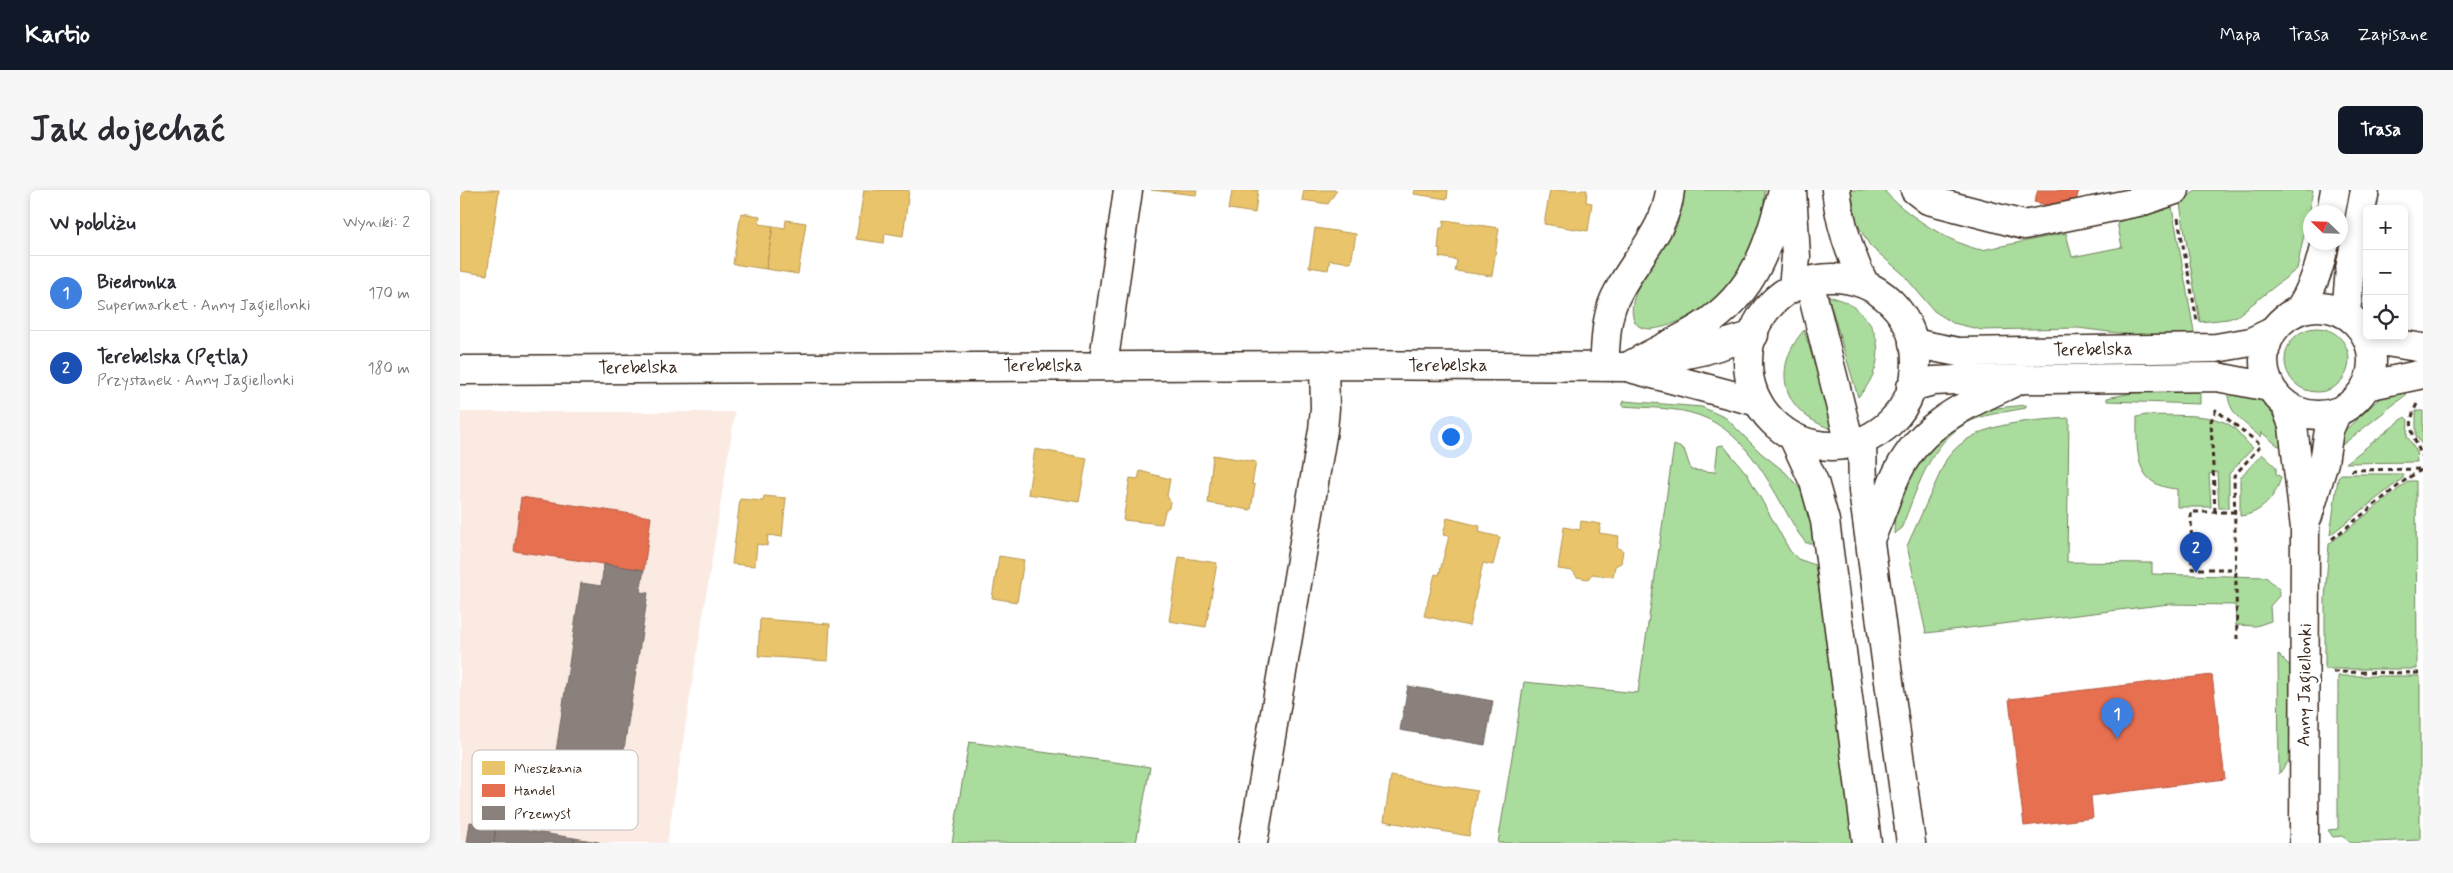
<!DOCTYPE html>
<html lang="pl">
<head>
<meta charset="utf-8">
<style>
	body { margin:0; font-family:Mynerve,sans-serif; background:#f7f7f7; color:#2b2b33 }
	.controls { position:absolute; right:15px; top:15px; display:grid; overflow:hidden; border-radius:8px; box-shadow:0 2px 8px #0003 }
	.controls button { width:45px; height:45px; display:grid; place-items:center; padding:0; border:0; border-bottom:1px solid #e1e1e2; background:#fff; color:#2b2b33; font:25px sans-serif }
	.compass { position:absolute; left:1843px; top:15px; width:45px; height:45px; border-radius:50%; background:#fff; box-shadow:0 2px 8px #0003; rotate:293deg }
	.you { position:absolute; left:990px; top:246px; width:18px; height:18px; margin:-12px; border:4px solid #fff; border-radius:50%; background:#1a73e8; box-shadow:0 0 0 8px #1a73e833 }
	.badge { display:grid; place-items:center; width:32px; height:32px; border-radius:50%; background:#111827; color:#fff; font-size:16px; font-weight:700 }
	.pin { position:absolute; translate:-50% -41px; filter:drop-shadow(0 1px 2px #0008) }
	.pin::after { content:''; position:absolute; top:26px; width:18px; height:15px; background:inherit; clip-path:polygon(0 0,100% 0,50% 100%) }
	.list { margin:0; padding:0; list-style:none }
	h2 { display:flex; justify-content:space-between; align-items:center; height:65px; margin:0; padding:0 20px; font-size:21px }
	h2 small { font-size:16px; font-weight:400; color:#7c7c81 }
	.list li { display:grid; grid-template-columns:32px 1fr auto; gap:15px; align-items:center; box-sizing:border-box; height:75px; padding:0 20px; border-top:1px solid #e1e1e2 }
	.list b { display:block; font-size:19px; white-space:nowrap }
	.list p { margin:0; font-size:16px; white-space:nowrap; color:#7c7c81 }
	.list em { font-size:16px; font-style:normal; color:#7c7c81 }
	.icon { flex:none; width:28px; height:28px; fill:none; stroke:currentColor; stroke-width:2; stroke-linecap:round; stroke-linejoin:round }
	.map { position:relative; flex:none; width:1963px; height:653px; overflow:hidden; border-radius:8px }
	header { display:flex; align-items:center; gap:30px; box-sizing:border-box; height:70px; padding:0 25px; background:#111827; color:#fff }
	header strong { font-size:24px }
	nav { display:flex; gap:28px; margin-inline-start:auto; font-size:18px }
	.intro { display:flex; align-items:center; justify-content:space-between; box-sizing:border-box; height:120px; padding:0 30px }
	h1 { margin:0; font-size:35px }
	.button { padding:12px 22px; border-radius:8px; background:#111827; color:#fff; font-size:18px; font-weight:700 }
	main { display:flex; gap:30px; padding:0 30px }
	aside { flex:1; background:#fff; border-radius:8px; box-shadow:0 2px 8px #0003 }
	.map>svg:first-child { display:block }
</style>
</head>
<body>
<header>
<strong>Kartio</strong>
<nav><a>Mapa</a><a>Trasa</a><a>Zapisane</a></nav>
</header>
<div class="intro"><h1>Jak dojechać</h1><a class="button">Trasa</a></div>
<main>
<aside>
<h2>W pobliżu<small>Wyniki: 2</small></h2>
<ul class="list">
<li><span class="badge" style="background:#3f7fe0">1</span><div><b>Biedronka</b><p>Supermarket · Anny Jagiellonki</p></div><em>170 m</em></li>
<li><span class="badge" style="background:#1a4fb4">2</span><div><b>Terebelska (Pętla)</b><p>Przystanek · Anny Jagiellonki</p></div><em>180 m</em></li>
</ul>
</aside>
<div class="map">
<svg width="1963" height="653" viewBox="0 0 1963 653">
	<rect width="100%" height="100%" fill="#fff"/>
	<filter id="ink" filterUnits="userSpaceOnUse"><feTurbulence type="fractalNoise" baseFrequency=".02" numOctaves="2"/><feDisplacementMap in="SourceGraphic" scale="10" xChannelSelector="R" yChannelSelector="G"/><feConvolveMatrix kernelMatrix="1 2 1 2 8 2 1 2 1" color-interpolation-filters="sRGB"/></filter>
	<g filter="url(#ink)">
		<!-- built -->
		<path fill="#faeae2" d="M0,222H275L207,653H0Z"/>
		<!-- green -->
		<path fill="#aadc9d" stroke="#72835e" d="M1223,0H1305C1303,27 1301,53 1285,76C1278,87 1268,100 1258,108C1245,120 1180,158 1173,127C1167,103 1196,68 1208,49C1211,44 1217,38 1218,32C1219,28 1218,22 1218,17H1223Z
			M1390,0H1424C1441,22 1494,56 1522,60L1606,43L1612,67L1662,57L1657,32L1712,17L1735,147L1681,146L1618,138L1522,140L1493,133L1474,121L1442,83L1410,56L1394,28Z
			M1736,0H1853L1837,79L1777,126L1768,129L1740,132L1720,14Z
			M1368,106C1419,118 1434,169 1398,207Z
			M1825 170a32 32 0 1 1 64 0a32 32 0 1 1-64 0Z
			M1344,140L1375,240C1324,225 1309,181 1344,140Z
			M1740,194V214L1647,211V208L1712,195Z
			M1767,196C1775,199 1786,200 1793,205C1812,215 1820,239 1824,258L1817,255L1801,242L1800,247C1780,228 1768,225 1767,196Z
			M1946,197L1947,204L1877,259L1883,242L1920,208Z
			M1164,211L1242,217L1266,228L1301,263L1325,282L1341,300L1351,323L1355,353H1346L1339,344C1312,300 1290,243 1238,225C1214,217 1187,218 1162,216Z
			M1566,215V218C1551,221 1535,223 1521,227C1471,243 1459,296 1441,339L1434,344L1435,323L1449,283L1477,248L1519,223L1536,218Z
			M1956,221H1963V256L1956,246Z
			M1686,225C1709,226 1743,223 1764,232C1777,237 1783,250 1793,258L1769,284V318H1759L1757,282L1749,284L1751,317H1717V299C1673,296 1677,261 1677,227Z
			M1945,227L1948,230L1947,246L1956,260L1957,272L1886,273Z
			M1609,228L1607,372L1692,373V384L1806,387L1819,399V406L1810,416L1811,431L1796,436L1776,435L1775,415L1709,414L1466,443L1447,356L1486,270C1511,232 1567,231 1609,228Z
			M1214,255L1224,259L1231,280L1255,282L1258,256L1263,255L1287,284L1330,361L1338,369L1355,375L1400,653H1038L1064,492L1178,503Z
			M1802,264L1816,277V284L1821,287C1816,307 1801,324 1780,326V288Z
			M1881,284H1943V288L1870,345L1878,288Z
			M1949,291H1956L1957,479H1865V409L1869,354Z
			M1818,464L1831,477L1832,566L1819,584Z
			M1878,486H1960V650L1891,653L1882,646L1873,647L1868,640L1878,639Z
			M509,552L690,577L676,653H492Z"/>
		<!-- homes -->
		<path fill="#e9c46a" stroke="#b59653" d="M0,0H39L27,85L0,81Z
			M404,0H449L443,46L425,43L424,53L396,49Z
			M691,0H737L736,5Z
			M772,0H798L795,23L769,19Z
			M844,0H877L868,14L842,10Z
			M955,0H988L987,9L954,4Z
			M1090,0H1127L1126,12L1132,13L1128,41L1084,34Z
			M281,23L300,26L299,34L313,36L306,79L273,74Z
			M326,30L346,33L338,84L306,79L313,36L325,38Z
			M984,30L1039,38L1032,86L995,81L997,70L979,67L980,59H978L980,38H983Z
			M855,38L896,44L891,73L870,70L868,80L849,77Z
			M575,259L627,268L619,312L568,304Z
			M753,265L796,272L792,294L795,295L791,320L748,313Z
			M680,281L710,289L707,306L710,311L709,318L705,321L702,334L663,330L670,288L678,289Z
			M304,306L326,308L322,347L308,345L307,356L297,354L295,376L272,374L280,309L303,311Z
			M987,328L1020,336L1019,342L1040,347L1033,375L1023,373L1009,436L964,426L975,384L979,385L989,346L983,345Z
			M1121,331L1141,334L1139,343L1159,346L1157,357L1163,361L1161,373L1155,376L1153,387L1132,384L1128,389L1117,387L1113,381L1098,379L1104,337L1120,340Z
			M539,366L564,370L557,412L532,408Z
			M719,367L757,373L746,437L709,431Z
			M300,429L370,434L368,471L298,466Z
			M931,586L1017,601L1009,646L924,631Z"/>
		<!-- shops -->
		<path fill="#e76f51" stroke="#b35a42" d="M1578,0H1619L1613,22L1574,12Z
			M61,307L191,327L184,380L54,361Z
			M1752,485L1765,589L1631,606L1633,628L1564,636L1549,509Z"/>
		<!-- industry -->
		<path fill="#8a817c" stroke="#726760" d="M144,374L184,380L180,402L188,403L162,572L96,562L121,393L141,396Z
			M948,496L1033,511L1025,555L940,540Z
			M10,632L36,636L34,653H7Z
			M36,636L114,648V653H34Z
			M114,648L139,652V653H114Z"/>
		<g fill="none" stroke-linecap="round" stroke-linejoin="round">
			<!-- minor casing -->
			<g stroke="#3b2a1e" stroke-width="31">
				<path id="minor" d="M1455,0L1468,10L1564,35L1683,11L1715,0
					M1871,22L1875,0
					M1349,91L1390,254
					M1804 171a54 54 0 1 1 108 0a54 54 0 1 1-108 0Z
					M1839,120C1853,98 1860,78 1865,52
					M1886,124L1890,79L1905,0
					M1908,149L1963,158
					M1453,153L1498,162L1756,158L1791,152L1812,142
					M643,176L668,0
					M1144,177C1146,152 1145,125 1158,102C1175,69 1207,38 1210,0
					M1170,178L1298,212
					M0,180L864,175L1167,177L1245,160L1294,145
					M1906,196L1963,184
					M1451,197L1473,191L1496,190L1757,187L1809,197
					M1826,216L1833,236L1845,338L1844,653
					M1848,326L1864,272L1869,240L1877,222
					M793,653L863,240L865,218L864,175"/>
			</g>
			<!-- major casing -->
			<g stroke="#3b2a1e" stroke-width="31">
				<path id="major" d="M1332,0L1336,67L1333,97
					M1376,0C1380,34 1389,63 1404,93
					M1288 172a84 84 0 1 1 168 0a84 84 0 1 1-168 0Z
					M1167,177C1188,165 1210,155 1231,143C1291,110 1307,63 1323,0
					M1334,249L1354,292L1365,331L1407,653
					M1402,250L1403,301L1451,653
					M1410,349C1419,330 1425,311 1433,292C1458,232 1507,215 1561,189"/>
			</g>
			<!-- path -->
			<path stroke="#3b2a1e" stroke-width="3" stroke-dasharray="5 4" stroke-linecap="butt" d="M1718,28L1737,131
				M1957,214C1946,234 1953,248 1963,267
				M1891,280L1963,279
				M1755,322L1751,231L1756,220L1801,255L1774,286L1777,449
				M1775,322H1731L1732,379H1776
				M1872,349L1948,288L1963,279
				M1873,482L1963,483"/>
			<!-- minor -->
			<use href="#minor" stroke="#fff" stroke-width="28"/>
			<!-- major -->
			<use href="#major" stroke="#fff" stroke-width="28"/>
		</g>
	</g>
	<g text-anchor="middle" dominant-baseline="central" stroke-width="5" stroke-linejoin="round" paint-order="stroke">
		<!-- street labels -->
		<g font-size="18" fill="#3b2a1e" stroke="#fff">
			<text transform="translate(1633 160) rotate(-1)">Terebelska</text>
			<text x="583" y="176">Terebelska</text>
			<text x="988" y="176">Terebelska</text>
			<text transform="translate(178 178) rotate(-1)">Terebelska</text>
			<text transform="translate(1845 495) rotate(-89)">Anny Jagiellonki</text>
		</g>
	</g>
	<!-- legend -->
	<rect x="12" y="560" width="166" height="80" rx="8" fill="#fff" stroke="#c4bfbc" stroke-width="1"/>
	<rect x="22" y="571" width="23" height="14" fill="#e9c46a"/>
	<rect x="22" y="594" width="23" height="13" fill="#e76f51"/>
	<rect x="22" y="616" width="23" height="14" fill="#8a817c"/>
	<g font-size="14" fill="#3b2a1e">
		<text x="54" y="583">Mieszkania</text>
		<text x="54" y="605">Handel</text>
		<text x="54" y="628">Przemysł</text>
	</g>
</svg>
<div class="controls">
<button>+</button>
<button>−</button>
<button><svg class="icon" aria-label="locate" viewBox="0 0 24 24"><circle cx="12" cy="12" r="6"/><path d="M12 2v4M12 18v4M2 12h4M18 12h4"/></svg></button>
</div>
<svg class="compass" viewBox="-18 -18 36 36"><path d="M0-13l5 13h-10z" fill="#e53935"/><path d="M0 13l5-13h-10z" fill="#7c7c81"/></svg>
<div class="you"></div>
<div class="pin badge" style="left:1657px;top:549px;background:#3f7fe0">1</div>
<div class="pin badge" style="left:1736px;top:383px;background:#1a4fb4">2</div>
</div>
</main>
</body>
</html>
